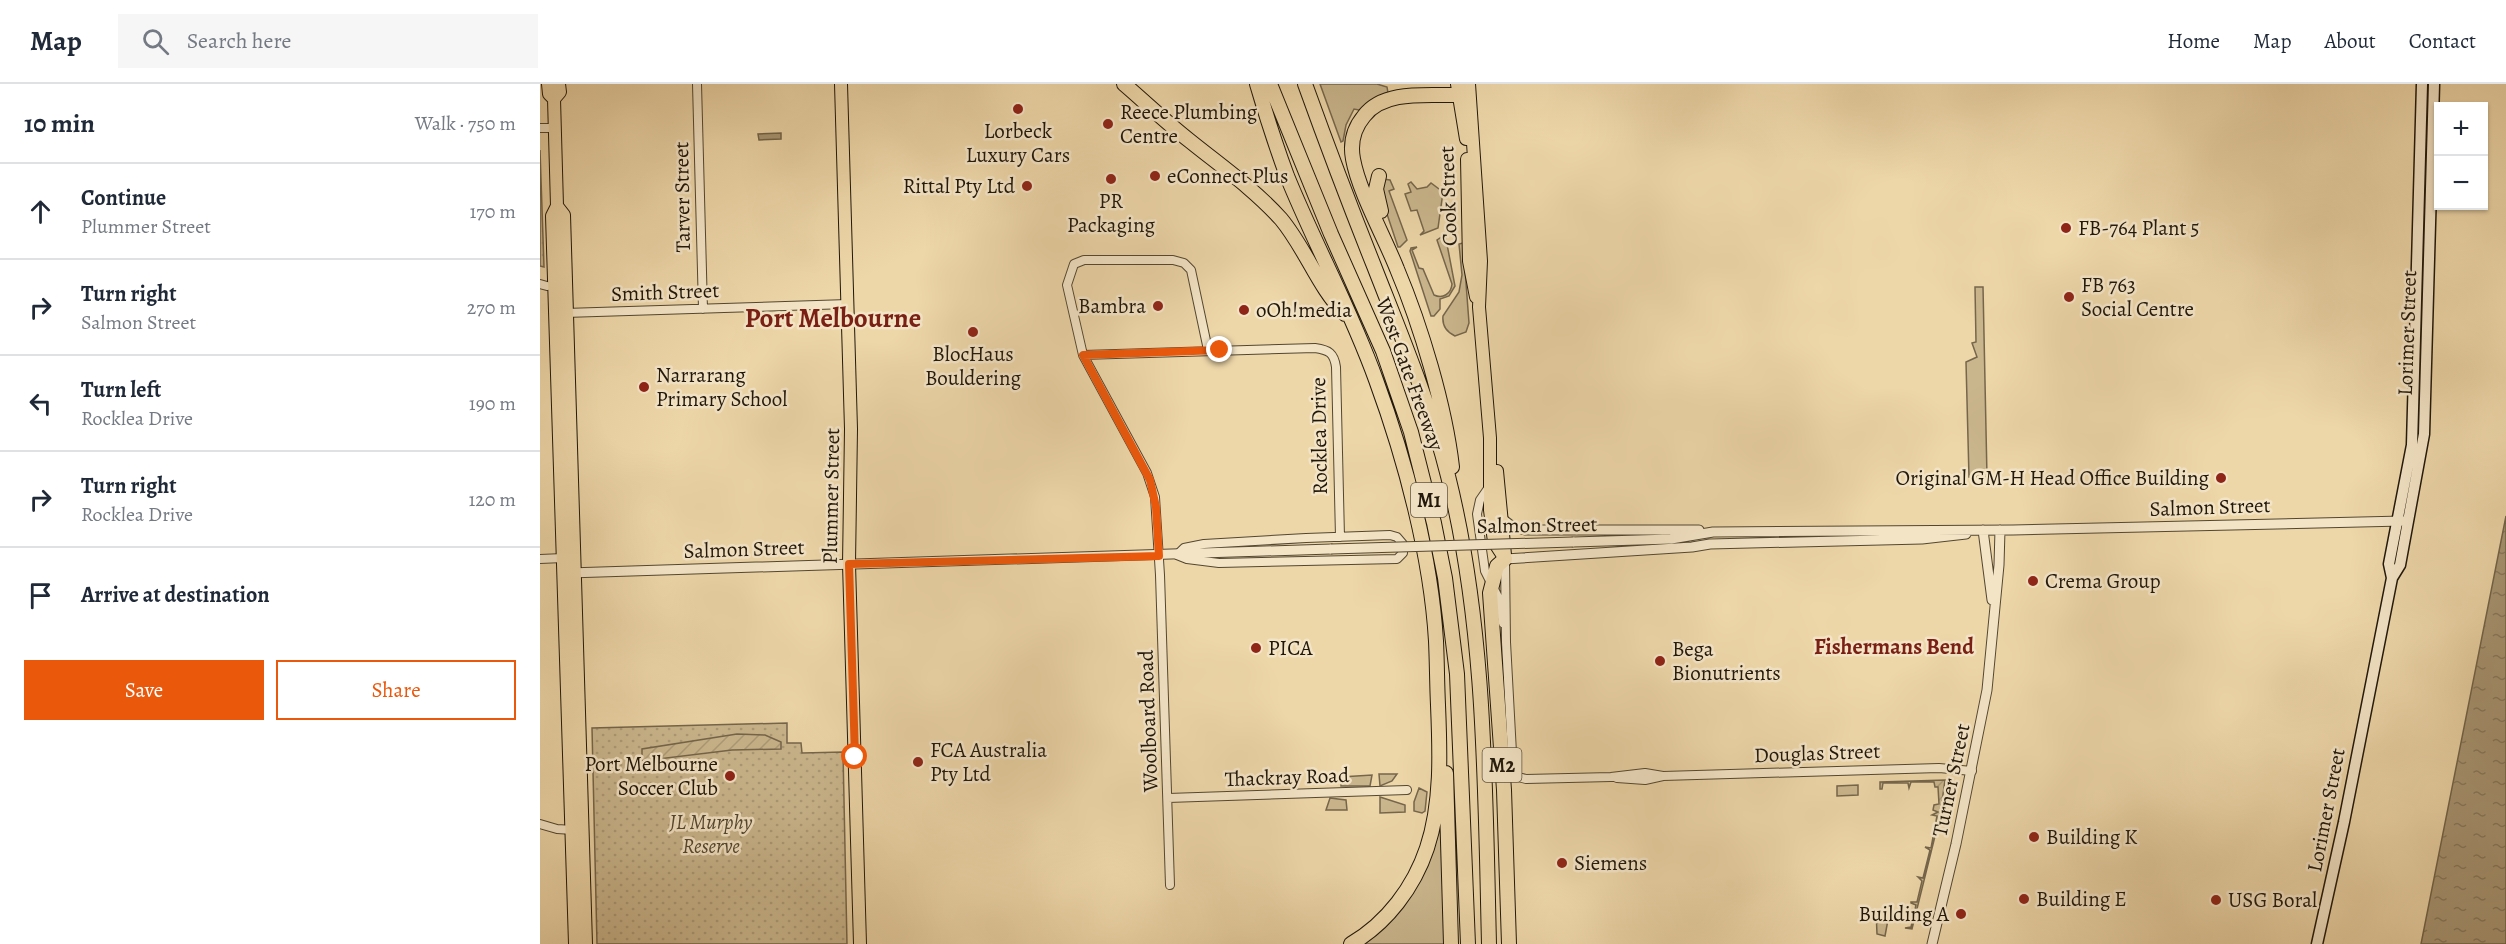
<!DOCTYPE html>
<html lang="en">
<head>
<meta charset="utf-8">
<style>
	body { margin:0; font-family:Alegreya,serif; background:#f6f6f7; color:#1f2937 }
	.controls { position:absolute; right:18px; top:18px; display:grid; overflow:hidden; border-radius:0px; box-shadow:0 2px 4px #0004 }
	.controls button { width:54px; height:54px; display:grid; place-items:center; padding:0; border:0; border-bottom:2px solid #e0e1e3; background:#fff; color:#1f2937; font:30px sans-serif }
	.stop { position:absolute; width:18px; height:18px; margin:-14px; border:4px solid #ea580c; border-radius:50%; background:#fff }
	.stop.end { background:#ea580c; border-color:#fff; box-shadow:0 2px 6px #0008 }
	.list { margin:0; padding:0; list-style:none }
	h2 { display:flex; justify-content:space-between; align-items:center; height:78px; margin:0; padding:0 24px; font-size:26px }
	h2 small { font-size:20px; font-weight:400; color:#747a83 }
	.list li { display:grid; grid-template-columns:39px 1fr auto; gap:18px; align-items:center; box-sizing:border-box; height:96px; padding:0 24px; border-top:2px solid #e0e1e3 }
	.list b { display:block; font-size:22px; white-space:nowrap }
	.list p { margin:0; font-size:20px; white-space:nowrap; color:#747a83 }
	.list em { font-size:20px; font-style:normal; color:#747a83 }
	.actions { display:flex; gap:12px; padding:18px 24px }
	.actions a { flex:1; padding:14px 0; border:2px solid #ea580c; border-radius:0px; text-align:center; font-size:21px; color:#ea580c }
	.actions .main { background:#ea580c; color:#fff }
	.icon { flex:none; width:33px; height:33px; fill:none; stroke:currentColor; stroke-width:2; stroke-linecap:round; stroke-linejoin:round }
	.map { position:relative; flex:none; width:1966px; height:860px; overflow:hidden }
	header { display:flex; align-items:center; gap:36px; box-sizing:border-box; height:84px; padding:0 30px; background:#fff; border-bottom:2px solid #e0e1e3 }
	header strong { font-size:28px }
	nav { display:flex; gap:33px; margin-inline-start:auto; font-size:21px }
	.search { width:420px; height:54px; background:#f6f6f7; display:flex; align-items:center; gap:15px; box-sizing:border-box; padding:0 21px; border-radius:0px; color:#747a83; font-size:22px }
	main { display:flex }
	aside { flex:1; background:#fff }
	.map>svg:first-child { display:block }
</style>
</head>
<body>
<header>
<strong>Map</strong>
<div class="search"><svg class="icon" aria-label="search" viewBox="0 0 24 24"><circle cx="10" cy="10" r="6"/><path d="M15 15l6 6"/></svg>Search here</div>
<nav><a>Home</a><a>Map</a><a>About</a><a>Contact</a></nav>
</header>
<main>
<aside>
<h2>10 min<small>Walk · 750 m</small></h2>
<ul class="list">
<li><svg class="icon" aria-label="ahead" viewBox="0 0 24 24"><path d="M12 20V5M6 11l6-6 6 6"/></svg><div><b>Continue</b><p>Plummer Street</p></div><em>170 m</em></li>
<li><svg class="icon" aria-label="right" viewBox="0 0 24 24"><path d="M7 20v-9h11M14 6l5 5-5 5"/></svg><div><b>Turn right</b><p>Salmon Street</p></div><em>270 m</em></li>
<li><svg class="icon" aria-label="left" viewBox="0 0 24 24"><path d="M17 20v-9H6M10 6l-5 5 5 5"/></svg><div><b>Turn left</b><p>Rocklea Drive</p></div><em>190 m</em></li>
<li><svg class="icon" aria-label="right" viewBox="0 0 24 24"><path d="M7 20v-9h11M14 6l5 5-5 5"/></svg><div><b>Turn right</b><p>Rocklea Drive</p></div><em>120 m</em></li>
<li><svg class="icon" aria-label="arrive" viewBox="0 0 24 24"><path d="M6 21V4h12l-3 4 3 4H6"/></svg><div><b>Arrive at destination</b></div></li>
</ul>
<div class="actions"><a class="main">Save</a><a>Share</a></div>
</aside>
<div class="map">
<svg width="1966" height="860" viewBox="0 0 1966 860">
	<defs>
		<pattern id="park-dots" width="8" height="8" patternUnits="userSpaceOnUse" patternTransform="scale(1.5)"><rect width="8" height="8" fill="#cab68d"/><path d="M2 2h.1M6 6h.1" fill="none" stroke="#ad9c78" stroke-width="1.8" stroke-linecap="round"/></pattern>
		<pattern id="garden-furrows" width="10" height="10" patternUnits="userSpaceOnUse" patternTransform="scale(1.5)"><rect width="10" height="10" fill="#cab68d"/><path d="M-1 1l2-2M0 10L10 0M9 11l2-2" fill="none" stroke="#ad9c78"/></pattern>
		<pattern id="water-ripples" width="26" height="14" patternUnits="userSpaceOnUse" patternTransform="scale(1.5)"><rect width="26" height="14" fill="#a79573"/><path d="M2 4q2-2 4 0t4 0M15 11q2-2 4 0t4 0" fill="none" stroke="#88795d"/></pattern>
	</defs>
	<rect width="100%" height="100%" fill="#edd6a8"/>
	<filter id="stains"><feTurbulence type="fractalNoise" baseFrequency=".00333" numOctaves="4"/><feColorMatrix values="0 0 0 0 .2 0 0 0 0 .09 0 0 0 0 .02 0 0 0 .5 -.17"/></filter>
	<radialGradient id="worn" r=".72"><stop offset=".6" stop-color="#630" stop-opacity="0"/><stop offset="1" stop-color="#630" stop-opacity=".3"/></radialGradient>
	<!-- grass -->
	<path fill="#cab68d" stroke="#75664c" stroke-width="1.5" d="M780,0H837L847,3L848,9L829,18L819,26L814,25L806,41L803,57L801,58Z
		M843,95L850,96L854,105L849,107L867,156L860,163H858L840,109Z
		M871,98L877,105L887,103L891,99L903,108L898,144L880,151L884,147L877,126L871,127L865,110L871,108L868,100Z
		M903,152L906,155L915,202L909,212L900,215V225L894,232H891L870,167L871,164L877,163L872,166L879,184L883,185L894,211C903,215 911,210 912,200L897,156Z
		M923,159L929,239L926,248L915,252C906,248 902,242 903,232L919,208L922,191L919,160Z
		M1435,203H1443L1447,393H1429L1426,278L1437,273L1432,259L1436,258Z
		M839,690H857L852,697L840,702Z
		M832,691L830,702H801V693Z
		M1318,701V711L1297,712V702Z
		M879,704L887,708L885,727L882,729L874,727V718Z
		M840,713L865,721V728L840,729Z
		M790,714L806,716L807,726H786Z
		M898,740L902,741L905,860H824L847,841L864,821Z
		M1350,825L1345,852L1337,850L1336,826Z"/>
	<!-- park -->
	<path fill="url(#park-dots)" stroke="#75664c" stroke-width="1.5" d="M0,66L4,183L0,182Z
		M247,639V659H261L262,669L303,668L307,860H57L52,644Z"/>
	<!-- garden -->
	<path fill="url(#garden-furrows)" stroke="#75664c" stroke-width="1.5" d="M197,650L225,651L241,658V665L192,666L102,677V665Z
		M1405,696L1400,732L1372,845L1365,844L1371,843L1376,821L1371,819V818H1377L1382,797L1378,793L1383,794L1390,766L1385,763L1391,764L1397,732L1392,731L1398,728L1393,726L1394,721L1399,720L1398,703H1395L1394,698H1371L1369,704L1368,699H1343L1342,705H1340V698Z"/>
	<!-- water -->
	<path fill="url(#water-ripples)" stroke="#716349" stroke-width="1.5" d="M241,49V55L219,56L218,50Z
		M1966,432V860H1881Z"/>
	<g fill="none" stroke-linecap="round" stroke-linejoin="round">
		<!-- minor casing -->
		<g stroke="#534732" stroke-width="10">
			<path id="minor" d="M157,0L163,225
				M0,44H15
				M0,200L7,202
				M25,229L308,220
				M543,271L775,264C789,266 794,269 796,283L800,453
				M949,403L940,416L937,430L945,487L959,515L963,539
				M850,451L857,453L863,460V469L857,475L679,479L647,475L637,471L644,464L664,460L766,454Z
				M0,475L23,474
				M965,475L966,558L973,687L978,693L986,695L1071,693L1105,689L1123,692
				M1077,694L1105,696L1123,692L1399,684L1432,687
				M628,714L867,706
				M0,740L17,745L33,746
				M630,801L620,491L615,413L607,389L543,271L527,201L534,180L544,176H633L644,179L651,186L668,266"/>
		</g>
		<!-- tertiary casing -->
		<g stroke="#534732" stroke-width="11">
			<path id="tertiary" d="M961,434L973,443L985,446H1159
				M1443,446L1452,516
				M1033,458L1131,455L1173,448L1473,446L1863,437
				M965,475L1152,463L1170,460L1382,455L1426,450
				M29,489L791,465
				M1392,860L1416,760L1447,606L1459,481L1460,446"/>
		</g>
		<!-- secondary casing -->
		<g stroke="#20170b" stroke-width="13">
			<path id="secondary" d="M1852,494L1849,480L1872,361L1882,0
				M1777,860L1804,738L1852,494L1860,481L1884,350L1894,0"/>
		</g>
		<!-- primary casing -->
		<g stroke="#20170b" stroke-width="14">
			<path id="primary" d="M8,0L9,10L14,15
				M301,0L311,345L309,480L320,860
				M917,0L926,55
				M929,0L941,177L939,223L950,354V426L954,458L965,475
				M14,15L17,122L12,132L35,860
				M14,15L20,8L19,0
				M927,75L929,177L936,213
				M17,122L24,131L46,860
				M957,387L965,471"/>
		</g>
		<!-- motorway casing -->
		<g stroke="#20170b" stroke-width="16">
			<path id="motorway" d="M584,0C606,19 627,39 650,57C681,82 714,105 741,135C766,165 778,203 805,230
				M717,0C726,31 736,62 747,92C775,161 811,226 836,296C865,375 891,472 896,557C897,578 897,600 898,621C900,668 902,719 887,764C874,803 847,839 811,860
				M730,0L791,150L843,267L871,348L894,439L905,494L917,590L928,860
				M765,0C787,61 810,122 834,182C861,251 890,320 908,392C946,544 945,703 949,860
				M839,92L836,105L841,127
				M912,383C905,322 881,242 857,185C844,152 819,108 813,75C810,59 814,44 824,32C844,5 889,12 919,11
				M965,475L957,482L950,509L964,706L969,860
				M906,689L911,860"/>
		</g>
		<!-- minor -->
		<use href="#minor" stroke="#f3e4c6" stroke-width="8"/>
		<!-- tertiary -->
		<use href="#tertiary" stroke="#f3e4c6" stroke-width="9"/>
		<!-- secondary -->
		<use href="#secondary" stroke="#f3e4c6" stroke-width="10"/>
		<!-- primary -->
		<use href="#primary" stroke="#edd6a8" stroke-width="12"/>
		<!-- motorway -->
		<use href="#motorway" stroke="#edd6a8" stroke-width="14"/>
		<!-- tertiary-bridge casing -->
		<g stroke="#534732" stroke-width="11" stroke-linecap="butt">
			<path id="tertiary-bridge" d="M791,465L1033,458"/>
		</g>
		<!-- tertiary-bridge -->
		<use href="#tertiary-bridge" stroke="#f3e4c6" stroke-width="9"/>
	</g>
	<g fill="none" stroke-linecap="round" stroke-linejoin="round">
		<!-- route -->
		<path stroke="#ea580c" stroke-width="8" d="M315,673L309,480L619,472L616,423L610,396L543,271L680,266"/>
	</g>
	<!-- markers -->
	<g fill="#8f2418" stroke="#f3e4c6" stroke-width="2">
		<circle cx="478" cy="25" r="6"/>
		<circle cx="568" cy="40" r="6"/>
		<circle cx="615" cy="92" r="6"/>
		<circle cx="571" cy="95" r="6"/>
		<circle cx="487" cy="102" r="6"/>
		<circle cx="1526" cy="144" r="6"/>
		<circle cx="1529" cy="213" r="6"/>
		<circle cx="618" cy="222" r="6"/>
		<circle cx="704" cy="226" r="6"/>
		<circle cx="433" cy="248" r="6"/>
		<circle cx="104" cy="303" r="6"/>
		<circle cx="1681" cy="394" r="6"/>
		<circle cx="1493" cy="497" r="6"/>
		<circle cx="716" cy="564" r="6"/>
		<circle cx="1120" cy="577" r="6"/>
		<circle cx="378" cy="678" r="6"/>
		<circle cx="190" cy="692" r="6"/>
		<circle cx="1494" cy="753" r="6"/>
		<circle cx="1022" cy="779" r="6"/>
		<circle cx="1484" cy="815" r="6"/>
		<circle cx="1676" cy="816" r="6"/>
		<circle cx="1421" cy="830" r="6"/>
	</g>
	<g text-anchor="middle" dominant-baseline="central" stroke-width="5" stroke-linejoin="round" paint-order="stroke">
		<!-- shield labels -->
		<g fill="#f3e4c6" stroke="#5f5443" stroke-width="1.5">
			<rect x="871" y="399" width="36" height="34" rx="4.5"/>
			<rect x="942.5" y="664" width="39" height="34" rx="4.5"/>
		</g>
		<g font-size="20" font-weight="bold" fill="#20170b">
			<text x="889" y="416">M1</text>
			<text x="962" y="681">M2</text>
		</g>
		<!-- poi labels -->
		<g font-size="21" fill="#20170b" stroke="#f3e4c6" text-anchor="start">
			<text x="580" y="28">Reece Plumbing<tspan x="580" dy="24">Centre</tspan></text>
			<text x="478" y="47" text-anchor="middle">Lorbeck<tspan x="478" dy="24">Luxury Cars</tspan></text>
			<text x="627" y="92">eConnect Plus</text>
			<text x="475" y="102" text-anchor="end">Rittal Pty Ltd</text>
			<text x="571" y="117" text-anchor="middle">PR<tspan x="571" dy="24">Packaging</tspan></text>
			<text x="1538" y="144">FB-764 Plant 5</text>
			<text x="1541" y="201">FB 763<tspan x="1541" dy="24">Social Centre</tspan></text>
			<text x="606" y="222" text-anchor="end">Bambra</text>
			<text x="716" y="226">oOh!media</text>
			<text x="433" y="270" text-anchor="middle">BlocHaus<tspan x="433" dy="24">Bouldering</tspan></text>
			<text x="116" y="291">Narrarang<tspan x="116" dy="24">Primary School</tspan></text>
			<text x="1669" y="394" text-anchor="end">Original GM-H Head Office Building</text>
			<text x="1505" y="497">Crema Group</text>
			<text x="728" y="564">PICA</text>
			<text x="1132" y="565">Bega<tspan x="1132" dy="24">Bionutrients</tspan></text>
			<text x="390" y="666">FCA Australia<tspan x="390" dy="24">Pty Ltd</tspan></text>
			<text x="178" y="680" text-anchor="end">Port Melbourne<tspan x="178" dy="24">Soccer Club</tspan></text>
			<text x="1506" y="753">Building K</text>
			<text x="1034" y="779">Siemens</text>
			<text x="1496" y="815">Building E</text>
			<text x="1688" y="816">USG Boral</text>
			<text x="1409" y="830" text-anchor="end">Building A</text>
		</g>
		<!-- street labels -->
		<g font-size="21" fill="#20170b" stroke="#f3e4c6">
			<text transform="translate(908 112) rotate(-92)">Cook Street</text>
			<text transform="translate(142 113) rotate(-91)">Tarver Street</text>
			<text transform="translate(125 208) rotate(-2)">Smith Street</text>
			<text transform="translate(1867 249) rotate(-88)">Lorimer Street</text>
			<text transform="translate(870 290) rotate(70)">West Gate Freeway</text>
			<text transform="translate(779 352) rotate(-91)">Rocklea Drive</text>
			<text transform="translate(291 412) rotate(-89)">Plummer Street</text>
			<text transform="translate(1670 423) rotate(-2)">Salmon Street</text>
			<text transform="translate(997 441) rotate(-1)">Salmon Street</text>
			<text transform="translate(204 465) rotate(-2)">Salmon Street</text>
			<text transform="translate(608 637) rotate(-92)">Woolboard Road</text>
			<text transform="translate(1277 669) rotate(-2)">Douglas Street</text>
			<text transform="translate(747 693) rotate(-2)">Thackray Road</text>
			<text transform="translate(1411 696) rotate(-78)">Turner Street</text>
			<text transform="translate(1786 726) rotate(-79)">Lorimer Street</text>
		</g>
		<!-- park labels -->
		<g font-size="21" font-style="italic" fill="#534732" stroke="#f3e4c6">
			<text x="171" y="738">JL Murphy<tspan x="171" dy="24">Reserve</tspan></text>
		</g>
		<!-- neighbourhood labels -->
		<g font-size="22" font-weight="bold" fill="#7a1f14" stroke="#f3e4c6">
			<text x="1354" y="563">Fishermans Bend</text>
		</g>
		<!-- district labels -->
		<g font-size="27" font-weight="bold" fill="#7a1f14" stroke="#f3e4c6">
			<text x="293" y="234">Port Melbourne</text>
		</g>
	</g>
	<rect width="100%" height="100%" filter="url(#stains)"/>
	<rect width="100%" height="100%" fill="url(#worn)"/>
</svg>
<div class="controls">
<button>+</button>
<button>−</button>
</div>
<div class="stop" style="left:315px;top:673px"></div>
<div class="stop end" style="left:680px;top:266px"></div>
</div>
</main>
</body>
</html>
